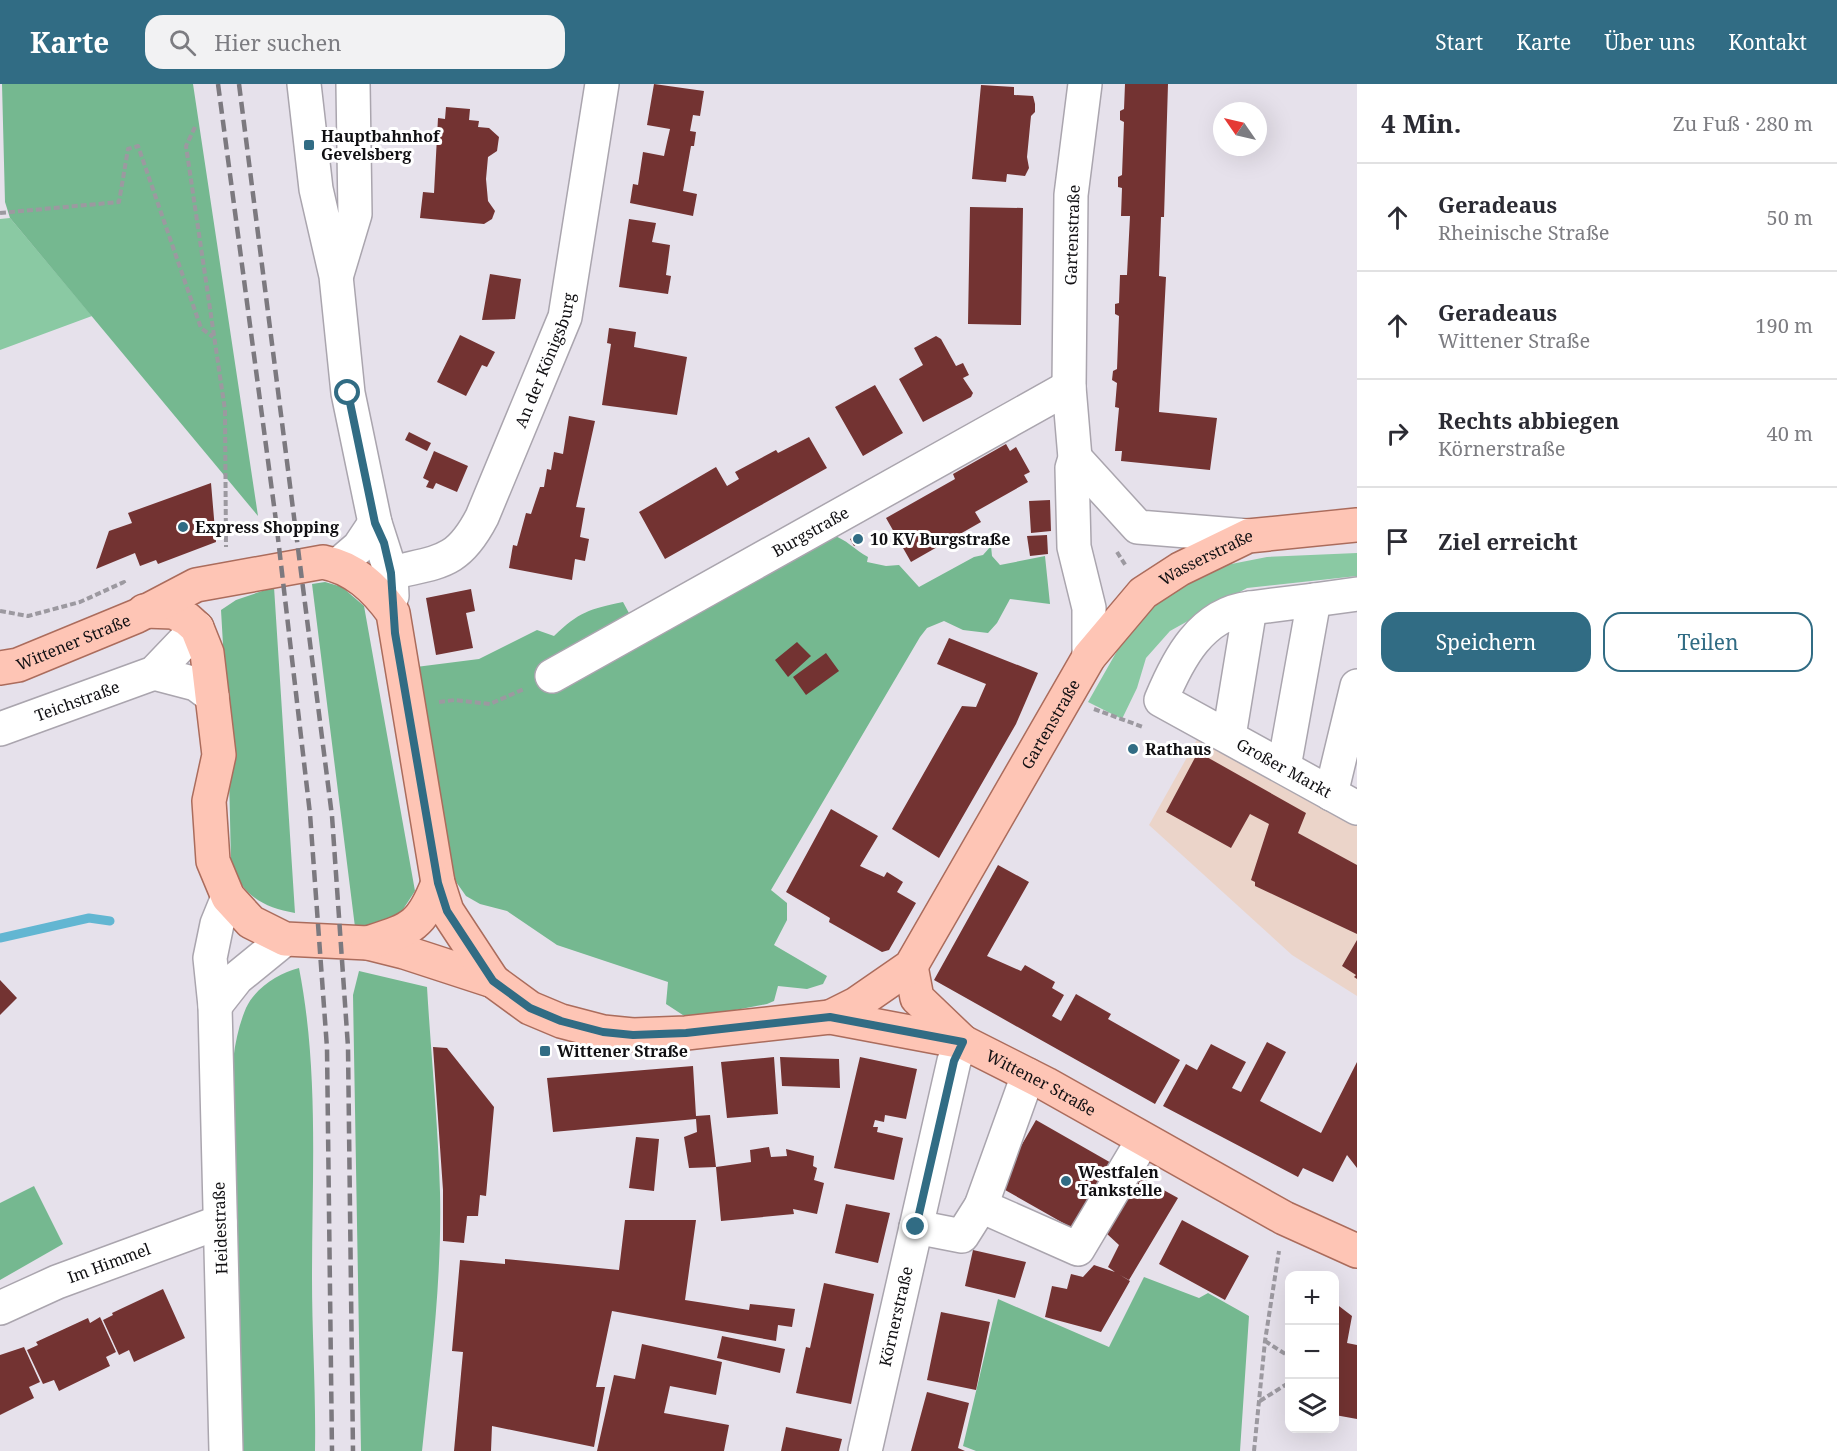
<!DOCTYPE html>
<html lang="de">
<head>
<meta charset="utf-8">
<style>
	body { margin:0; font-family:"Noto Serif",serif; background:#f2f2f3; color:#2b2b33 }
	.controls { position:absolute; right:18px; bottom:18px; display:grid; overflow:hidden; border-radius:12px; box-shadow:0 6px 24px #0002 }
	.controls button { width:54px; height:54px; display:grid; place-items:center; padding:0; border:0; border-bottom:2px solid #e1e1e2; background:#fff; color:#2b2b33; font:30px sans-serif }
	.compass { position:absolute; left:1213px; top:18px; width:54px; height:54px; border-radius:50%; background:#fff; box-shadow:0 6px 24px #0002; rotate:304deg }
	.stop { position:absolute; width:18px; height:18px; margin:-14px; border:4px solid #316c84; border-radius:50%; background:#fff }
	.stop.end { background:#316c84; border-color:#fff; box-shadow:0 2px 6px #0008 }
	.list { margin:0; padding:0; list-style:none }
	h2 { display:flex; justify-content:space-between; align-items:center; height:78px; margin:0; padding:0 24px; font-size:26px }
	h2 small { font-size:20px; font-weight:400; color:#7c7c81 }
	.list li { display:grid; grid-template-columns:39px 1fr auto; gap:18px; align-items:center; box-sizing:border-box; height:108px; padding:0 24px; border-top:2px solid #e1e1e2 }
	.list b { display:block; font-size:22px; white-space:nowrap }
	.list p { margin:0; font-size:20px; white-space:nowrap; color:#7c7c81 }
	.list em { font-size:20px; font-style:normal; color:#7c7c81 }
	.actions { display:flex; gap:12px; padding:18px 24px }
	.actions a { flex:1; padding:14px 0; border:2px solid #316c84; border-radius:18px; text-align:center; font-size:21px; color:#316c84 }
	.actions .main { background:#316c84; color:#fff }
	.icon { flex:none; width:33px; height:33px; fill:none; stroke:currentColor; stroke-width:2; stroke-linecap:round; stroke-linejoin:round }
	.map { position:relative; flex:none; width:1357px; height:1367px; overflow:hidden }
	header { display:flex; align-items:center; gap:36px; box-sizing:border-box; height:84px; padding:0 30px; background:#316c84; color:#fff }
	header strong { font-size:28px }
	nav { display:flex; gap:33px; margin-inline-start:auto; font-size:21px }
	.search { width:420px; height:54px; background:#f2f2f3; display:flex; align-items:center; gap:15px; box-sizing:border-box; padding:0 21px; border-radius:18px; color:#7c7c81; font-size:22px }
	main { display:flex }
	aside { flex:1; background:#fff }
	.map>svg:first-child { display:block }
</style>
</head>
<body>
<header>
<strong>Karte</strong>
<div class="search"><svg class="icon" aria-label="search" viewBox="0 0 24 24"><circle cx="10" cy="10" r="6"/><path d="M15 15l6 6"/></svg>Hier suchen</div>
<nav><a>Start</a><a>Karte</a><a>Über uns</a><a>Kontakt</a></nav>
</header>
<main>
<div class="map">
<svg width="1357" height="1367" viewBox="0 0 1357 1367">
	<rect width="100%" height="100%" fill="#e6e1eb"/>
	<!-- commercial -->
	<path fill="#ebd4c9" d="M1199,652L1357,742V912L1292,871L1149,741Z"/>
	<!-- green -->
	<path fill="#8ac9a3" d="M10,134L92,232L0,266V135Z
		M1357,469V492L1247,504L1170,547L1146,574L1137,604L1122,635L1088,618L1142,523L1211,484L1267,473Z"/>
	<!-- forest -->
	<path fill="#75b890" d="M2,0H193L258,432L10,134L5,118Z
		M832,451C846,455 855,466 868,473L867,478L886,482L899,481L919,503L974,473L983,471L991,462L992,472L1000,481L1045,472L1050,520L1010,515L997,539L988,549L963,546L944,537L927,544L920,553L771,806L787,819V836L774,861L827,892L823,900L807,905L778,902L774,917L767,920L689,935L666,920L668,898L557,861L507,827L480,820L466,812L454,795L416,583L479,575L537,546L554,552C579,528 589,525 623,518L644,557Z
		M325,498L342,503L364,522L415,807L396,836L356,851L312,500Z
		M274,503L295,829C263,824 240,810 231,778L228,647L221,526L236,516Z
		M299,884C319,986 312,1090 312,1194C312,1251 316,1309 315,1367H243C236,1276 234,1186 233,1095C233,1040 224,976 246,924C255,904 279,889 299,884Z
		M359,887L427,903C431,971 438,1039 440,1108C442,1195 431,1281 422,1367H361L353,911Z
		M34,1102L63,1160L0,1196V1119Z
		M1144,1193L1199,1214L1208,1209L1249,1232L1240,1367H976L963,1362L998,1215L1109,1263Z"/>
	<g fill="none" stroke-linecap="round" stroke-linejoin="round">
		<!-- stream -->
		<path stroke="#62b6d2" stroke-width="9" d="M0,854L89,834L110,837"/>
	</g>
	<!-- building -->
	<path fill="#733332" d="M654,0L704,7L700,32L693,31L690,47L696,48L694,62H691L683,107L697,110L693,132L630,119L633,100L638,101L643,68L664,72L667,58L670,45L647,41Z
		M1125,0H1168L1164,133H1161L1159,192L1166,193L1159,328L1217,334L1210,386L1121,377L1122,367H1115L1119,324L1115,323L1117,299L1112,296L1113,287L1117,285L1119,232L1115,230V220L1119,219L1120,191H1127L1130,132H1121L1122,104L1118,103V93L1122,91L1124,38L1120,36V27L1124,25Z
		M981,1L1014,3V11L1033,12L1035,20V28L1031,32L1027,73L1029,84L1025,92L1007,90L1006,98L972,95Z
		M446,23L470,25L469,36L479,37L478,43L489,44L499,53L497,67L488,73L486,95L488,117L495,127L492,135L484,140L420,134L423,108L434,109L438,34L445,35Z
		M970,123L1023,124L1021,241L968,240Z
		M629,135L656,139L652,158L670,161L666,191L671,192L668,210L619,203Z
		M490,190L521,195L515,235L482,236Z
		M609,244L636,248L634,263L687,273L677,331L602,321L611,260L607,259Z
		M460,251L495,268L487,283L482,281L466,312L437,298Z
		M936,252L941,255L956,282L963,279L969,291L963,294L973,309L971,313L923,338L899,295L923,281L914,264Z
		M875,301L903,349L863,372L835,323Z
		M569,332L595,337L576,423L585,424L580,453L589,455L585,477L575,475L572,496L509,484L513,461L517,462L526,429L531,430L540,403H544L547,385L551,386L554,368L563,370Z
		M409,348L431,359L427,367L405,356Z
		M809,353L827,384L665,475L639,428L716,383L727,402L739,395L735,388L776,366L778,369Z
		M1006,360L1010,367L1016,363L1030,388L1024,391L1028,398L975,428L981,438L911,478L886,434L955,395L953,390Z
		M434,367L468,382L457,408L436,399L433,405L426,403L429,397L423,394Z
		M211,399L216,458L158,480L156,476L140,482L135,469L96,485L109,447L132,439L128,429Z
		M1050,416L1051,447L1031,449L1029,417Z
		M862,449L865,455L854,462L850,455Z
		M1047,451L1048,470L1030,472L1027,452Z
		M471,505L475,527L466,529L473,564L436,571L426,514Z
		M949,554L1038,589L1016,640L939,774L892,745L962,622L976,623L986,600L937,580Z
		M797,558L811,572L788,593L775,576Z
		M826,569L839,587L806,611L793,593Z
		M1198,668L1306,729L1298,749L1357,781V850L1255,802V798L1251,796L1269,740L1250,730L1231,764L1166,728Z
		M831,725L878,752L860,782L884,793L887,788L903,798L897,808L916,819L889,866L882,868L829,838L830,834L786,808Z
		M998,781L1029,798L987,872L1021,887L1025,881L1055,898L1052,904L1064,911L1052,932L1061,937L1076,910L1111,930L1108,935L1180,976L1155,1020L934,896Z
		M1357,856V895L1354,893L1356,891L1342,882Z
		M0,896L17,914L0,931Z
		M1267,958L1286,968L1260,1017L1321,1049L1357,978V1084L1347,1071L1333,1098L1303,1084L1298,1093L1163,1022L1186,980L1197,986L1211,960L1246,978L1232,1004L1241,1008Z
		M433,963L447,964L494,1023L486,1112L480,1111L478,1132H467L464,1159L443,1157V1106Z
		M774,973L778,1030L727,1034L721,978Z
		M780,973L839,975L840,1004L782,1002Z
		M860,973L917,985L906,1035L885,1031L884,1038L875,1036L873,1043H878L877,1048L903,1054L894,1096L834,1084Z
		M693,982L696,1032L710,1031L716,1083L689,1084L684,1053L697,1048L696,1035L553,1048L547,994Z
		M1036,1036L1141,1096L1142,1094L1178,1114L1129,1196L1120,1191L1130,1197L1101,1248L1045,1233L1052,1202L1067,1205L1071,1190L1083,1193L1094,1181L1115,1188L1108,1183L1119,1161L1106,1149L1112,1141L1082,1125L1072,1144L998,1102Z
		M636,1053L659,1055L654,1107L629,1104Z
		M769,1063L771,1073L787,1072L786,1065L814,1072L813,1082L817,1084L814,1096L824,1099L817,1130L793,1125L794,1130L721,1137L716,1083L751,1078L750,1066Z
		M846,1120L890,1129L878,1179L835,1169Z
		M625,1136H696L685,1216L749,1226L750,1220L795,1225L792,1243L778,1241L776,1257L612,1227L596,1303H605L594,1363L492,1342L491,1367H454L463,1268L452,1267L460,1176L505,1180V1175L619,1186Z
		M1182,1136L1249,1172L1225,1216L1159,1180Z
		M973,1166L1026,1178L1015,1214L965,1202Z
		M824,1199L874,1210L851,1320L796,1309L806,1263L810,1264Z
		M163,1205L185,1254L134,1278L129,1266L119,1271L103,1236L113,1231L112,1229Z
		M1335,1219L1352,1232L1347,1259L1357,1261V1335L1335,1331Z
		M941,1228L990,1238L976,1306L927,1296Z
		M100,1233L116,1268L106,1273L110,1282L59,1307L54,1296L43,1300L27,1266L38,1261L36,1258L88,1234L90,1239Z
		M722,1252L785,1265L780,1289L717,1274Z
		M642,1260L722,1278L716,1311L670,1302L664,1329L729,1341L724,1367H597L614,1291L635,1295Z
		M24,1263L40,1298L29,1303L34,1314L0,1331V1271Z
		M927,1308L969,1319L958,1364L965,1367H911Z
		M786,1343L842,1355L839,1367H781Z"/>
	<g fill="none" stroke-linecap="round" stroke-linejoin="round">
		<!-- minor casing -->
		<g stroke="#aaa5ae" stroke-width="36">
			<g id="minor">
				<path d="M304,0L316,105L336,192L348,309L375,439L391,489L392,512"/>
				<path d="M1085,0L1071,111L1069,303L1075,374L1072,384L1074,463L1089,524V573"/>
				<path d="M337,190L355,130L353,0"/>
				<path d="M1075,374L1138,443L1248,452"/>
				<path d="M338,481L359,463L375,439"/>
				<path id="s1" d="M391,489C439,477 457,481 482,433L565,233L602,0"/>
				<path d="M1314,516L1357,510"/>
				<path d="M1250,524L1314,516L1284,683"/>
				<path d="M154,589L196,600L212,612"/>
				<path id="s2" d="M552,592L1069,303"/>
				<path id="s3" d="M0,645L154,589L197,544"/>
				<path id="s4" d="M1229,652L1250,524C1201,530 1178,575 1161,616L1357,724"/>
				<path d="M1331,710L1357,602"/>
				<path d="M215,922L237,894L285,855"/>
				<path d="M981,1122L1078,1165L1143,1056"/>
				<path d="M916,1143L962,1152L981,1122L1028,991"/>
				<path id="s5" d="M0,1224L57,1198L220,1138"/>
				<path d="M226,1367L215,922L210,874L217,840L228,813"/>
				<path id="s6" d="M865,1367L954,977L963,958"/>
			</g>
		</g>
		<!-- major casing -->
		<g stroke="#ab6c5c" stroke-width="36">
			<g id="major">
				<path id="s7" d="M144,527L173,528L187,535L197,544L207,569L219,671L209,717L213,777L228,813L251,838L285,855L368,859L404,868L493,897L530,924L561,937L603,948L633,951L686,949L830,933L963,958L1046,1000L1284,1134L1357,1167"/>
				<path id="s8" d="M0,584L18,581L137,532L196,501L323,478C354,484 375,504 393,529L438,799L447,827L493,897"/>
				<path d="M368,859C411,845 421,843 438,799"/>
				<path d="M911,882L917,914L963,958"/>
				<path id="s9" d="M830,933L856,920L911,882L1089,573L1143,509L1180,485L1248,452L1357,441"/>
			</g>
		</g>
		<!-- path -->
		<path stroke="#9c99a0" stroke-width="4" stroke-dasharray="6 3" stroke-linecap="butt" d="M195,43L186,62L225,326L226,463
			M0,129L119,118L128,65L138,62L201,244L213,253
			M1117,468L1126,482
			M0,527L28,532L80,518L124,498L125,502
			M439,618L455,616L490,620L524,605
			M1094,625L1143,643
			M1265,1257L1290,1273
			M1260,1317L1290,1298
			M1254,1367L1265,1257L1279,1167"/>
		<!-- minor -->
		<use href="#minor" stroke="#fff" stroke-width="33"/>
		<!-- major -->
		<use href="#major" stroke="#fec5b5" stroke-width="33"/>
		<!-- rail -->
		<path stroke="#7c797f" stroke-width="4.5" stroke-dasharray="12 6" stroke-linecap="butt" d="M218,0L276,437L310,730L327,964L332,1367
			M239,0L332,732L348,963L353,1367"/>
	</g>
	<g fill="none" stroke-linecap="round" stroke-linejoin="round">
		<!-- route -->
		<path stroke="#316c84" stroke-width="8" d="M348,309L375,439L384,459L391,489L395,549L438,799L447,827L493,897L530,924L561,937L603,948L633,951L686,949L830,933L963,958L954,977L916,1143"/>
	</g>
	<!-- markers -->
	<g fill="#316c84" stroke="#fff" stroke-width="2">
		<rect x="303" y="55" width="12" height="12" rx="3"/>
		<circle cx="183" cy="443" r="6"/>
		<circle cx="858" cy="455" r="6"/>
		<circle cx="1133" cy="665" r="6"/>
		<rect x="539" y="961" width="12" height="12" rx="3"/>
		<circle cx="1066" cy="1097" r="6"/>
	</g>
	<g text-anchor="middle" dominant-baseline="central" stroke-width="6" stroke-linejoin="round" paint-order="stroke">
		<!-- poi labels -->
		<g font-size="16" font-weight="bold" fill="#111013" stroke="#fff" text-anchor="start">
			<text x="321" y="52">Hauptbahnhof<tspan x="321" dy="18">Gevelsberg</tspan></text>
			<text x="195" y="443">Express Shopping</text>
			<text x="870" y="455">10 KV Burgstraße</text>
			<text x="1145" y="665">Rathaus</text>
			<text x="557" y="967">Wittener Straße</text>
			<text x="1078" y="1088">Westfalen<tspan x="1078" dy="18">Tankstelle</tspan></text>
		</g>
		<!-- street labels -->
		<g font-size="16" fill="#111013" stroke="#fff">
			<text transform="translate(1072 151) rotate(-88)">Gartenstraße</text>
			<text stroke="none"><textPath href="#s1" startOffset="282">An der Königsburg</textPath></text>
			<text stroke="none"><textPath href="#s2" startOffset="296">Burgstraße</textPath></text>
			<text stroke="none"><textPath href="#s9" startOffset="609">Wasserstraße</textPath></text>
			<text stroke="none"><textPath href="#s8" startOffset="78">Wittener Straße</textPath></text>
			<text stroke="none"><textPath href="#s3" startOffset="82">Teichstraße</textPath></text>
			<text stroke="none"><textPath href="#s9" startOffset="375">Gartenstraße</textPath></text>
			<text stroke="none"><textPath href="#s4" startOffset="405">Großer Markt</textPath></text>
			<text stroke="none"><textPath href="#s7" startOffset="1194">Wittener Straße</textPath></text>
			<text transform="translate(220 1144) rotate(-92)">Heidestraße</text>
			<text stroke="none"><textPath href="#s5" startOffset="118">Im Himmel</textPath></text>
			<text stroke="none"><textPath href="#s6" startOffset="138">Körnerstraße</textPath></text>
		</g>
	</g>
</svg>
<div class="controls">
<button>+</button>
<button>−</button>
<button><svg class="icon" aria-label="layers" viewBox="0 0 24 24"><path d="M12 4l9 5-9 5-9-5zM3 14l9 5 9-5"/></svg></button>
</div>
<svg class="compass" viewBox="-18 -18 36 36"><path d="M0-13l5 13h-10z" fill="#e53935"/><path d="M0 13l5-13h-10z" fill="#7c7c81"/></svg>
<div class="stop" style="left:348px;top:309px"></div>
<div class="stop end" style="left:916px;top:1143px"></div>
</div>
<aside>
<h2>4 Min.<small>Zu Fuß · 280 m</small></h2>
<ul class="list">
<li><svg class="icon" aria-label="ahead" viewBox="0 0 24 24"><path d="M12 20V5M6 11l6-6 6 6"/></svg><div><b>Geradeaus</b><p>Rheinische Straße</p></div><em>50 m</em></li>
<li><svg class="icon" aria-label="ahead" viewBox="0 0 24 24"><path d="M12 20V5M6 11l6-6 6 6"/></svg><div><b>Geradeaus</b><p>Wittener Straße</p></div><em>190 m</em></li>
<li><svg class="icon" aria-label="right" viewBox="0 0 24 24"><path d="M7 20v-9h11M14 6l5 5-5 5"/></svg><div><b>Rechts abbiegen</b><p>Körnerstraße</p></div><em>40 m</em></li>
<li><svg class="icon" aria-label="arrive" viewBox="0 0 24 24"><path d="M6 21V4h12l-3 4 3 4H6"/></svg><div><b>Ziel erreicht</b></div></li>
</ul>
<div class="actions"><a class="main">Speichern</a><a>Teilen</a></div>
</aside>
</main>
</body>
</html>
